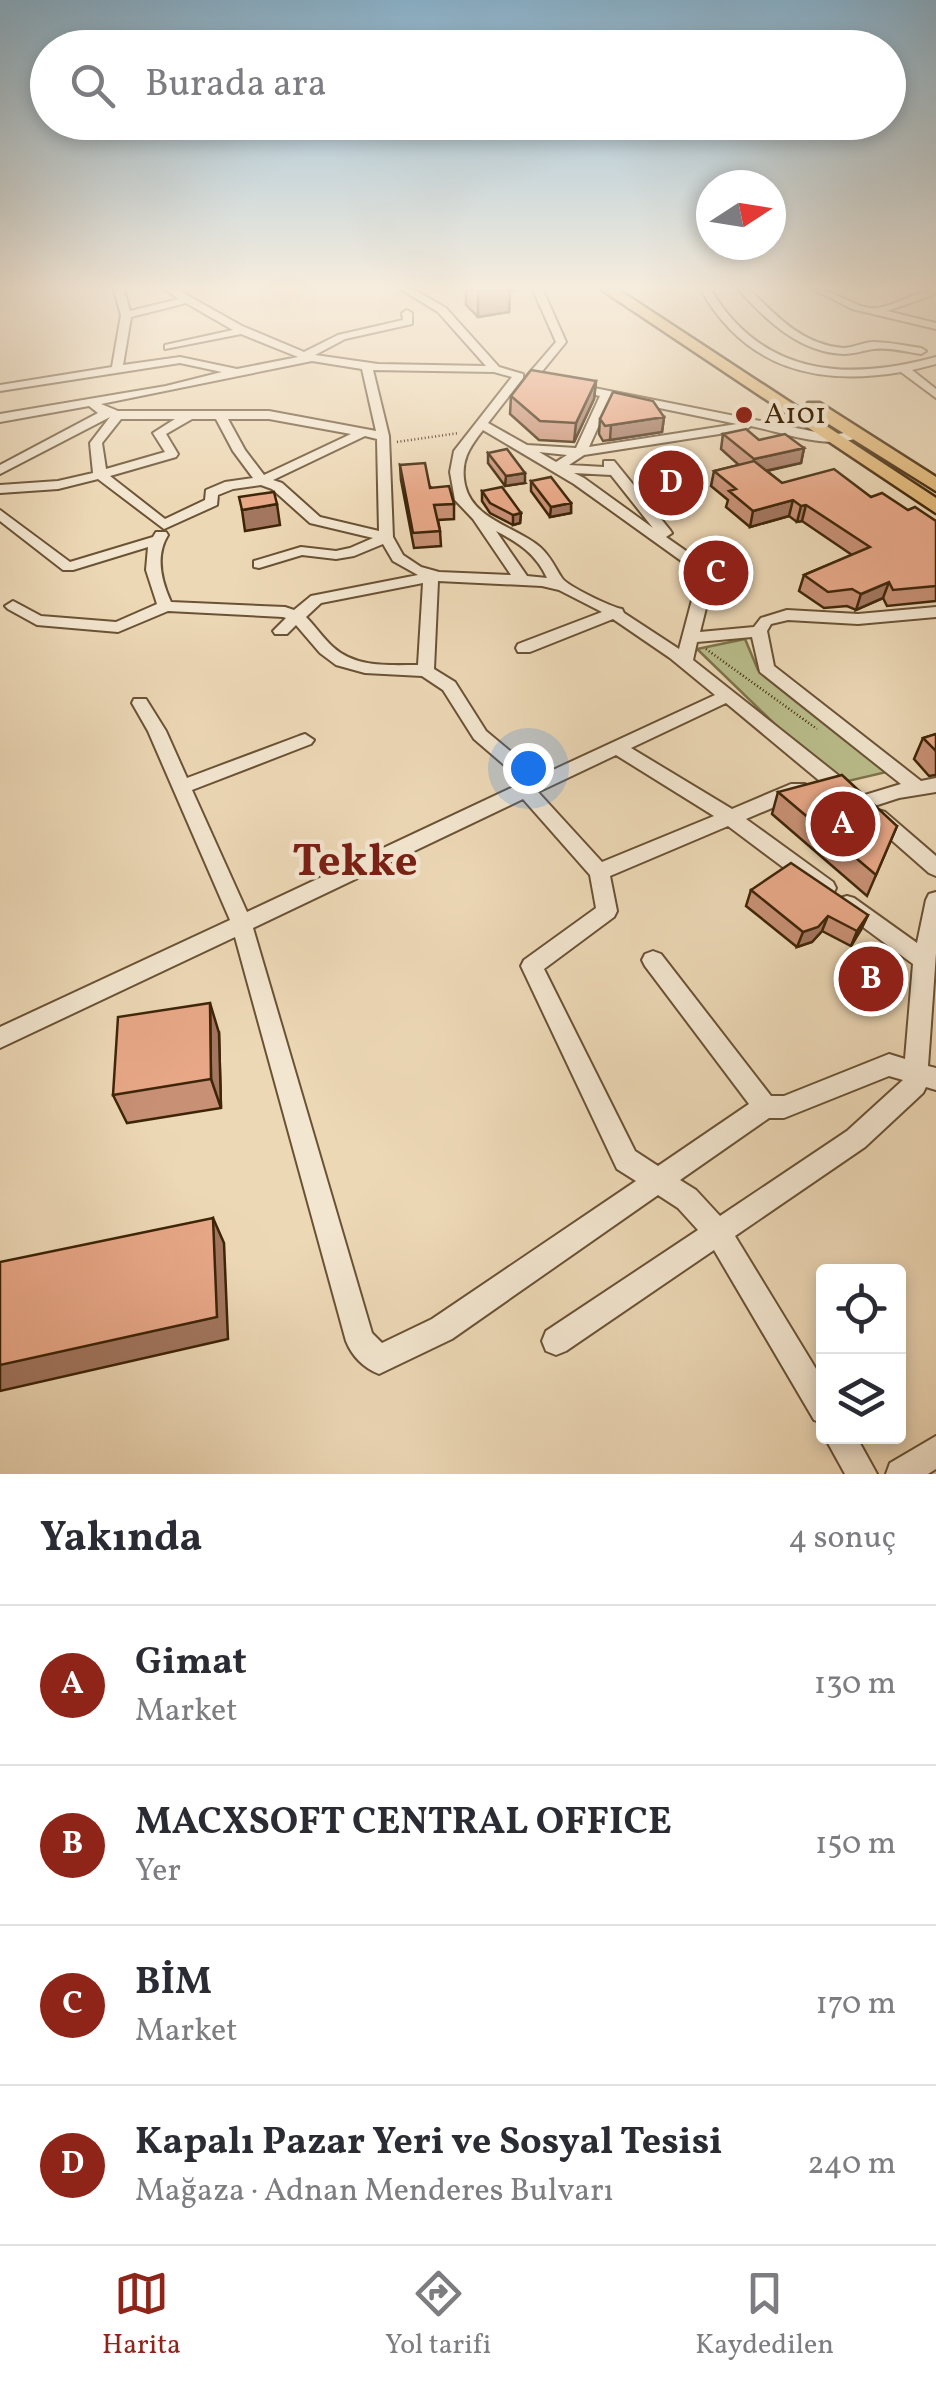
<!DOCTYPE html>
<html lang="tr">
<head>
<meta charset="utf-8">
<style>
	body { margin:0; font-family:Vollkorn,serif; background:#f7f7f7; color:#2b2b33 }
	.controls { position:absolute; right:30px; bottom:30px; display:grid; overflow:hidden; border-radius:10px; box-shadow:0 5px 15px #0003 }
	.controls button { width:90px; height:90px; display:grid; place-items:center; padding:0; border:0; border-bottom:2px solid #e1e1e2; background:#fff; color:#2b2b33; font:50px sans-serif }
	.compass { position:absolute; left:696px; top:170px; width:90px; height:90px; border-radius:50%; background:#fff; box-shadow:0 5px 15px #0003; rotate:78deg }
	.you { position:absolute; left:528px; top:768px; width:35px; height:35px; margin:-25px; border:8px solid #fff; border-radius:50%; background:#1a73e8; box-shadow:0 0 0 15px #1a73e833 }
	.badge { display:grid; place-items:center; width:65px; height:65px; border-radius:50%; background:#8f2418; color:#fff; font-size:32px; font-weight:700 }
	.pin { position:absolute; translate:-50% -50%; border:5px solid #fff; box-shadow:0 2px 10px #0006 }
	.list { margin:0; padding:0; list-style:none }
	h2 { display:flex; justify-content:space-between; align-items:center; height:130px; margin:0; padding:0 40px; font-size:42px }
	h2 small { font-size:32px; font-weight:400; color:#7c7c81 }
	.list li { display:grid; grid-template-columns:65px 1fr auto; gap:30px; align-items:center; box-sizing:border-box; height:160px; padding:0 40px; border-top:2px solid #e1e1e2 }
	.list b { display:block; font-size:38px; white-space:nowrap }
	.list p { margin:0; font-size:32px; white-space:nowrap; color:#7c7c81 }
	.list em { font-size:32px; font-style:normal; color:#7c7c81 }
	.icon { flex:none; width:55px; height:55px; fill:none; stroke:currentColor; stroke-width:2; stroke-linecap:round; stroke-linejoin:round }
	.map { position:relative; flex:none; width:936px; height:1474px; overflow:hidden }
	.search { position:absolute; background:#fff; box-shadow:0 5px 15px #0003; left:30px; right:30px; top:30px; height:110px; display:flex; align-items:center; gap:25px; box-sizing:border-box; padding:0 35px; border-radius:55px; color:#7c7c81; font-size:38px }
	.sheet { height:770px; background:#fff }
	nav { display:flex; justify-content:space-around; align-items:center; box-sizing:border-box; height:140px; border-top:2px solid #e1e1e2; background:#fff; font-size:28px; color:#7c7c81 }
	nav a { display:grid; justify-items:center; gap:5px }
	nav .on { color:#8f2418 }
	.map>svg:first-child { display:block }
</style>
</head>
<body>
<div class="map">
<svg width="936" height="1474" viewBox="0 0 936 1474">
	<rect width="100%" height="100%" fill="#edd8b6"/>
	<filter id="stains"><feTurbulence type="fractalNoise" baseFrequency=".002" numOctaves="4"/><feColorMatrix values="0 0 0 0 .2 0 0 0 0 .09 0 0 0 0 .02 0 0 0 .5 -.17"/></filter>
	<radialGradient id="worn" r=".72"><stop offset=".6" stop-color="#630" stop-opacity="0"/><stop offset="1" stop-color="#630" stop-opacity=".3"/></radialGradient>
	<!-- green -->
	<path fill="#babe8c" stroke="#7c724a" stroke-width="2.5" d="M745,639L758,670L891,771L844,782L787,736L697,649Z"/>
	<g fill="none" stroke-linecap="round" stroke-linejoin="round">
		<!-- minor casing -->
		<g stroke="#6a5234" stroke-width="4">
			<path id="minor" d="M114,290H124L130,311L179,299L166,290H178L242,326L304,352L338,335L403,320L402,313L407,310L412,313V324L345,339L315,355L378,364L486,366L438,312L402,290H415L446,308L499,367L523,374V378L488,423L527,445L576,448L600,396L570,389V385L574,384L831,435L858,431L864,435C833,452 785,433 751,426L745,430L584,455L569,465L604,467V461H614L670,530L672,533L666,537L699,560L706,576L708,600L700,632L754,627L761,618L787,610L858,614L936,607V617L858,624L788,620L771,624L767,631L774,666L921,781L936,778V792L899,798L862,810L855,808L853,803L855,798L901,784L760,672L752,637L697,642L693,660L853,787L855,792L853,797H839L726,703L631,748L732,809L791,784H805L807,789L805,794L746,819L833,882L836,888L833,894L826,896L819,894L728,826L610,876L617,911L614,917L544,969L635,1151L658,1166L749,1104L645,966L642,960L645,954L653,951L661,954L771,1096H784L889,1054L905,1059L913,964L840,910L837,904L840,898L847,896L854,898L917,943L926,900L929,894L936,892V953L928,1066L936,1068V1090L926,1087L923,1093L865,1147L735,1236L824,1382V1424L814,1420L714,1250L566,1351L556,1355L546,1351L542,1341L546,1331L698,1230L678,1208L658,1195L452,1339L379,1374C364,1368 352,1356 346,1341L235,937L0,1048V1027L230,920L148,731L132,703L134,699H146L166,731L187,778L299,736L305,734L314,740L311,744L192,790L247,912L524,782L474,739L443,690L422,676L365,673L336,665L320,653L296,625L287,634H275L273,631L286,618L283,617L168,611L118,632L37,625L8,609L5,606L13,601L41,616L116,622L157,604L146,570L148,547L73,570H63L0,521V510L70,562L153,537L156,532H166L168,535C155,556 161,580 171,602L285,607L294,610L311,596L418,575L393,561L383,544L354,556L336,559L302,555L259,568L254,567V561L301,547L336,551L350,548L373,538L310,523L272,489L261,485L233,489L218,495L217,505L164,529L98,479L58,489L0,493V485L58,481L93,473L90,443L110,417L0,474V465L98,413L89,406L0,422V414L166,386L222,372L180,363L0,391V385L112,367L121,315ZM186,303L233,330L165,345V349L241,334L298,357L237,369L180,357L123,365L131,317ZM312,361L362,369L376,431L269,411H118L101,404ZM373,370L494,372L512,377L454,451L450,472L455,500L473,519L511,575L439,572L421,567L403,555L393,537L389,436ZM611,398L737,424L589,447ZM121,419H175L153,433L165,452L106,469L102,443ZM192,419H216L233,451L253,478L225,482L206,490L205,500L165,519L110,476L176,457L178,454L166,434ZM228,419H269L351,434L264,475L245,450ZM483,430L574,484L687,565L692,600L679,649L624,613L622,609C611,607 567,586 562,578C554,566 551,557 540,547C515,526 473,520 465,485C460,461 469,448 483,430ZM365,436L377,439L379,531L320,517L282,483L273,480ZM539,452L567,455L556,462ZM574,473L611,475L653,528L584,478ZM496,531C519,543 536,554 547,578L527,576ZM438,581L542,586L559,590L602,612L518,644L516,648L518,652H530L613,619L670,658L715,695L540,776L486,731L455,682L434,669ZM423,583L418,665C389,665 356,668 333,647C323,638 315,626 306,617L321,603ZM616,755L714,816L602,862L538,792ZM523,799L590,875L596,908L524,960L521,966L617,1169L636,1181L432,1319L382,1343L372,1333L253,928ZM889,1076L903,1080L847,1131L720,1216L696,1190L680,1180L769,1118H784Z
				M533,290H543L566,342L535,380L531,381L525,378L556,342Z
				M701,290H711C763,377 848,381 936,357V364L912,370L936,389V398L901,372C817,386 746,369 701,290Z
				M739,290H750C776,316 803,345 843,348C854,348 863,342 873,342C889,342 906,346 921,348L926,351L921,354C907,352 889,347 874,349C864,350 855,354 844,354C800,353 766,320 739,290Z
				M815,290C837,290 857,311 878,308C897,305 914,292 933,291V295L887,311L936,323V329L852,309Z
				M878,810L885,812L936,856V876L929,873L871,822L869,817L871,812Z
				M824,1436H856L877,1474H845Z
				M936,1436V1469L928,1474H886L890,1463Z"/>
		</g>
		<!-- highway casing -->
		<g stroke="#3e2508" stroke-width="5">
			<path id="highway" d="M602,290H619L936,498V513Z
				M808,403H820L936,477V491L808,411Z"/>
		</g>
		<!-- path -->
		<path stroke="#3e2508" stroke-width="2.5" stroke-dasharray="1 2.5" stroke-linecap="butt" d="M397,442L459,433
			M706,649L817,729"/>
		<!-- minor -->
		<use href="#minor" fill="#f3e6d0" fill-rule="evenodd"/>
		<!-- highway -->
		<use href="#highway" fill="#e6bc7b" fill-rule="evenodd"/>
	</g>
	<!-- wall -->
	<path fill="#c89075" stroke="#3e2508" stroke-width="2.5" d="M466,290H516L510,291L509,312L478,317L466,305Z
		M596,381L594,399L574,442L539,440L510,414L511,396Z
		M664,417L662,432L603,441L599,434L600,419Z
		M723,434L804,448L801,463L767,471L782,483L871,497L936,521V601L887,606L883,598L856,610L847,606L824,608L799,591L804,575L852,555L802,521L797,522L789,516L750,527L726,507L728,500L711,486L714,471L739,465L721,449Z
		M488,453L525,483L505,486L488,463Z
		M400,465L454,504V519L438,520L440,531L441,546L414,548L401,480Z
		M531,481L571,503V513L550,517L531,491Z
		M482,491L521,513L520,523L513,525L490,513L482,501Z
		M936,734V775L929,776L914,759L923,738Z
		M778,792L897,826L867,896L772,814Z
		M751,890L868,915L851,946L822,931L812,942L797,947L746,906Z
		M852,967L900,970L894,981L874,1000L847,977Z
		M219,1033L221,1108L127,1123L113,1095Z"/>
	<!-- shaded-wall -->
	<path fill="#a2765f" stroke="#3e2508" stroke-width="2.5" d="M516,290L510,291L509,312L478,317V292Z
		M596,381L594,399L574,442L576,423Z
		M664,417L662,432L610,440L611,425Z
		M804,448L801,463L751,474L754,459Z
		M525,473V483L505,486L506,476Z
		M793,500L789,516L750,527L753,511Z
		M571,503V513L550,517L551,507Z
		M277,504L280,525L245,531L242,510Z
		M806,505L802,521L797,522L801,506Z
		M521,513L520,523L513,525V515Z
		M889,582L883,598L856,610L861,594Z
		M868,915L861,930L851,946L857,931Z
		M828,916L822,931L812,942L797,947L803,932Z
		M900,970L894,981L874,1000L879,990Z
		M210,1003L219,1033L221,1108L211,1079Z
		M213,1218L224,1243L228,1339L0,1391V1365Z"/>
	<!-- building -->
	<path fill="#e8a888" stroke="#3e2508" stroke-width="2.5" d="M531,370L596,381L576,423L540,421L511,396Z
		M613,392L653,401L664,417L605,426L600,419Z
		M746,429L759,440L785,434L804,448L754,459L723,434Z
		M507,449L525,473L506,476L488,453Z
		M754,461L782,483L834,469L871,497L882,493L908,510L915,507L936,521V586L893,590L889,582L861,594L852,589L828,592L804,575L870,547L806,505L801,506L793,500L753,511L729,491L736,489L714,471Z
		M425,463L430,488L449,486L454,504L434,505L440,531L413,533L400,465Z
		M551,477L571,503L551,507L531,481Z
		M502,487L521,513L513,515L490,503L482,491Z
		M274,492L277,504L242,510L239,497Z
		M936,734V751L923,738Z
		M842,775L897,826L876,875L778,792Z
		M791,863L868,915L857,931L828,916L818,927L803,932L751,890Z
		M873,949L900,970L879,990L852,967Z
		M210,1003L211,1079L113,1095L118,1017Z
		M213,1218L217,1317L0,1365V1262Z"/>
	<!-- sky -->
	<linearGradient id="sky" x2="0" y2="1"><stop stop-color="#89b6d3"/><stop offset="0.58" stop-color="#f7edde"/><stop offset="1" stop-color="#f7edde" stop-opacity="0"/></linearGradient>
	<rect width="936" height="497" fill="url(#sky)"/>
	<!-- markers -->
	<circle fill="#8f2418" stroke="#f3e6d0" stroke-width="4" cx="744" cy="415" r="10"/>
	<g text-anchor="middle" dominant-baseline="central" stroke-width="9" stroke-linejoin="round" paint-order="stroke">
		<!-- far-poi labels -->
		<g font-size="30" fill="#3e2508" stroke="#f3e6d0" text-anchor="start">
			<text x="764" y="415">A101</text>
		</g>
		<!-- district labels -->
		<g font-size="45" font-weight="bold" fill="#7a1f14" stroke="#f3e6d0">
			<text x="355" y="863">Tekke</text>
		</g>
	</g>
	<rect width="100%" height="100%" filter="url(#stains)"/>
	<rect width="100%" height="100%" fill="url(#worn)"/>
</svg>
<div class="controls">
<button><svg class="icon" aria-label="locate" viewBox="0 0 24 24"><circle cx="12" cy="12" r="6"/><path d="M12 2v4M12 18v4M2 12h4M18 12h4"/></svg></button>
<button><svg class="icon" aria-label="layers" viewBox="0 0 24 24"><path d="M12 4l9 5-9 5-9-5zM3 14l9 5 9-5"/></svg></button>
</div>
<svg class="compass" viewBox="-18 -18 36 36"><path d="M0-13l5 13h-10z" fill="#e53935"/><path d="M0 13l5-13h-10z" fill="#7c7c81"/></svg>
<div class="you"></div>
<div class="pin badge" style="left:843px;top:824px">A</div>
<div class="pin badge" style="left:871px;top:979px">B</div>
<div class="pin badge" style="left:716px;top:573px">C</div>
<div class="pin badge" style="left:671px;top:483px">D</div>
<div class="search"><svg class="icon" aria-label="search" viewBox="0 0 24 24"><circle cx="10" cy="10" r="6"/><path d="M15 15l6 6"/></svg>Burada ara</div>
</div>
<section class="sheet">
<h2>Yakında<small>4 sonuç</small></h2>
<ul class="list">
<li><span class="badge">A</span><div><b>Gimat</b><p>Market</p></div><em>130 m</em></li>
<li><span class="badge">B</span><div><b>MACXSOFT CENTRAL OFFICE</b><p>Yer</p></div><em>150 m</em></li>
<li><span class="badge">C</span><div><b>BİM</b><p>Market</p></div><em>170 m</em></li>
<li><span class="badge">D</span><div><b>Kapalı Pazar Yeri ve Sosyal Tesisi</b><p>Mağaza · Adnan Menderes Bulvarı</p></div><em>240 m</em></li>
</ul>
</section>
<nav>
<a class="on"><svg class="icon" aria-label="map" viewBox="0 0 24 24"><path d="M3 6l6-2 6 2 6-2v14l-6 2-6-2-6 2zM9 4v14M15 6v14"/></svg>Harita</a>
<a><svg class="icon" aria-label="directions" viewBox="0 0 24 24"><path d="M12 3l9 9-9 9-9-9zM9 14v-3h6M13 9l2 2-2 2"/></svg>Yol tarifi</a>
<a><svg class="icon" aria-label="saved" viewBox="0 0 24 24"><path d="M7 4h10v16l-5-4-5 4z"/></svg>Kaydedilen</a>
</nav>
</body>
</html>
